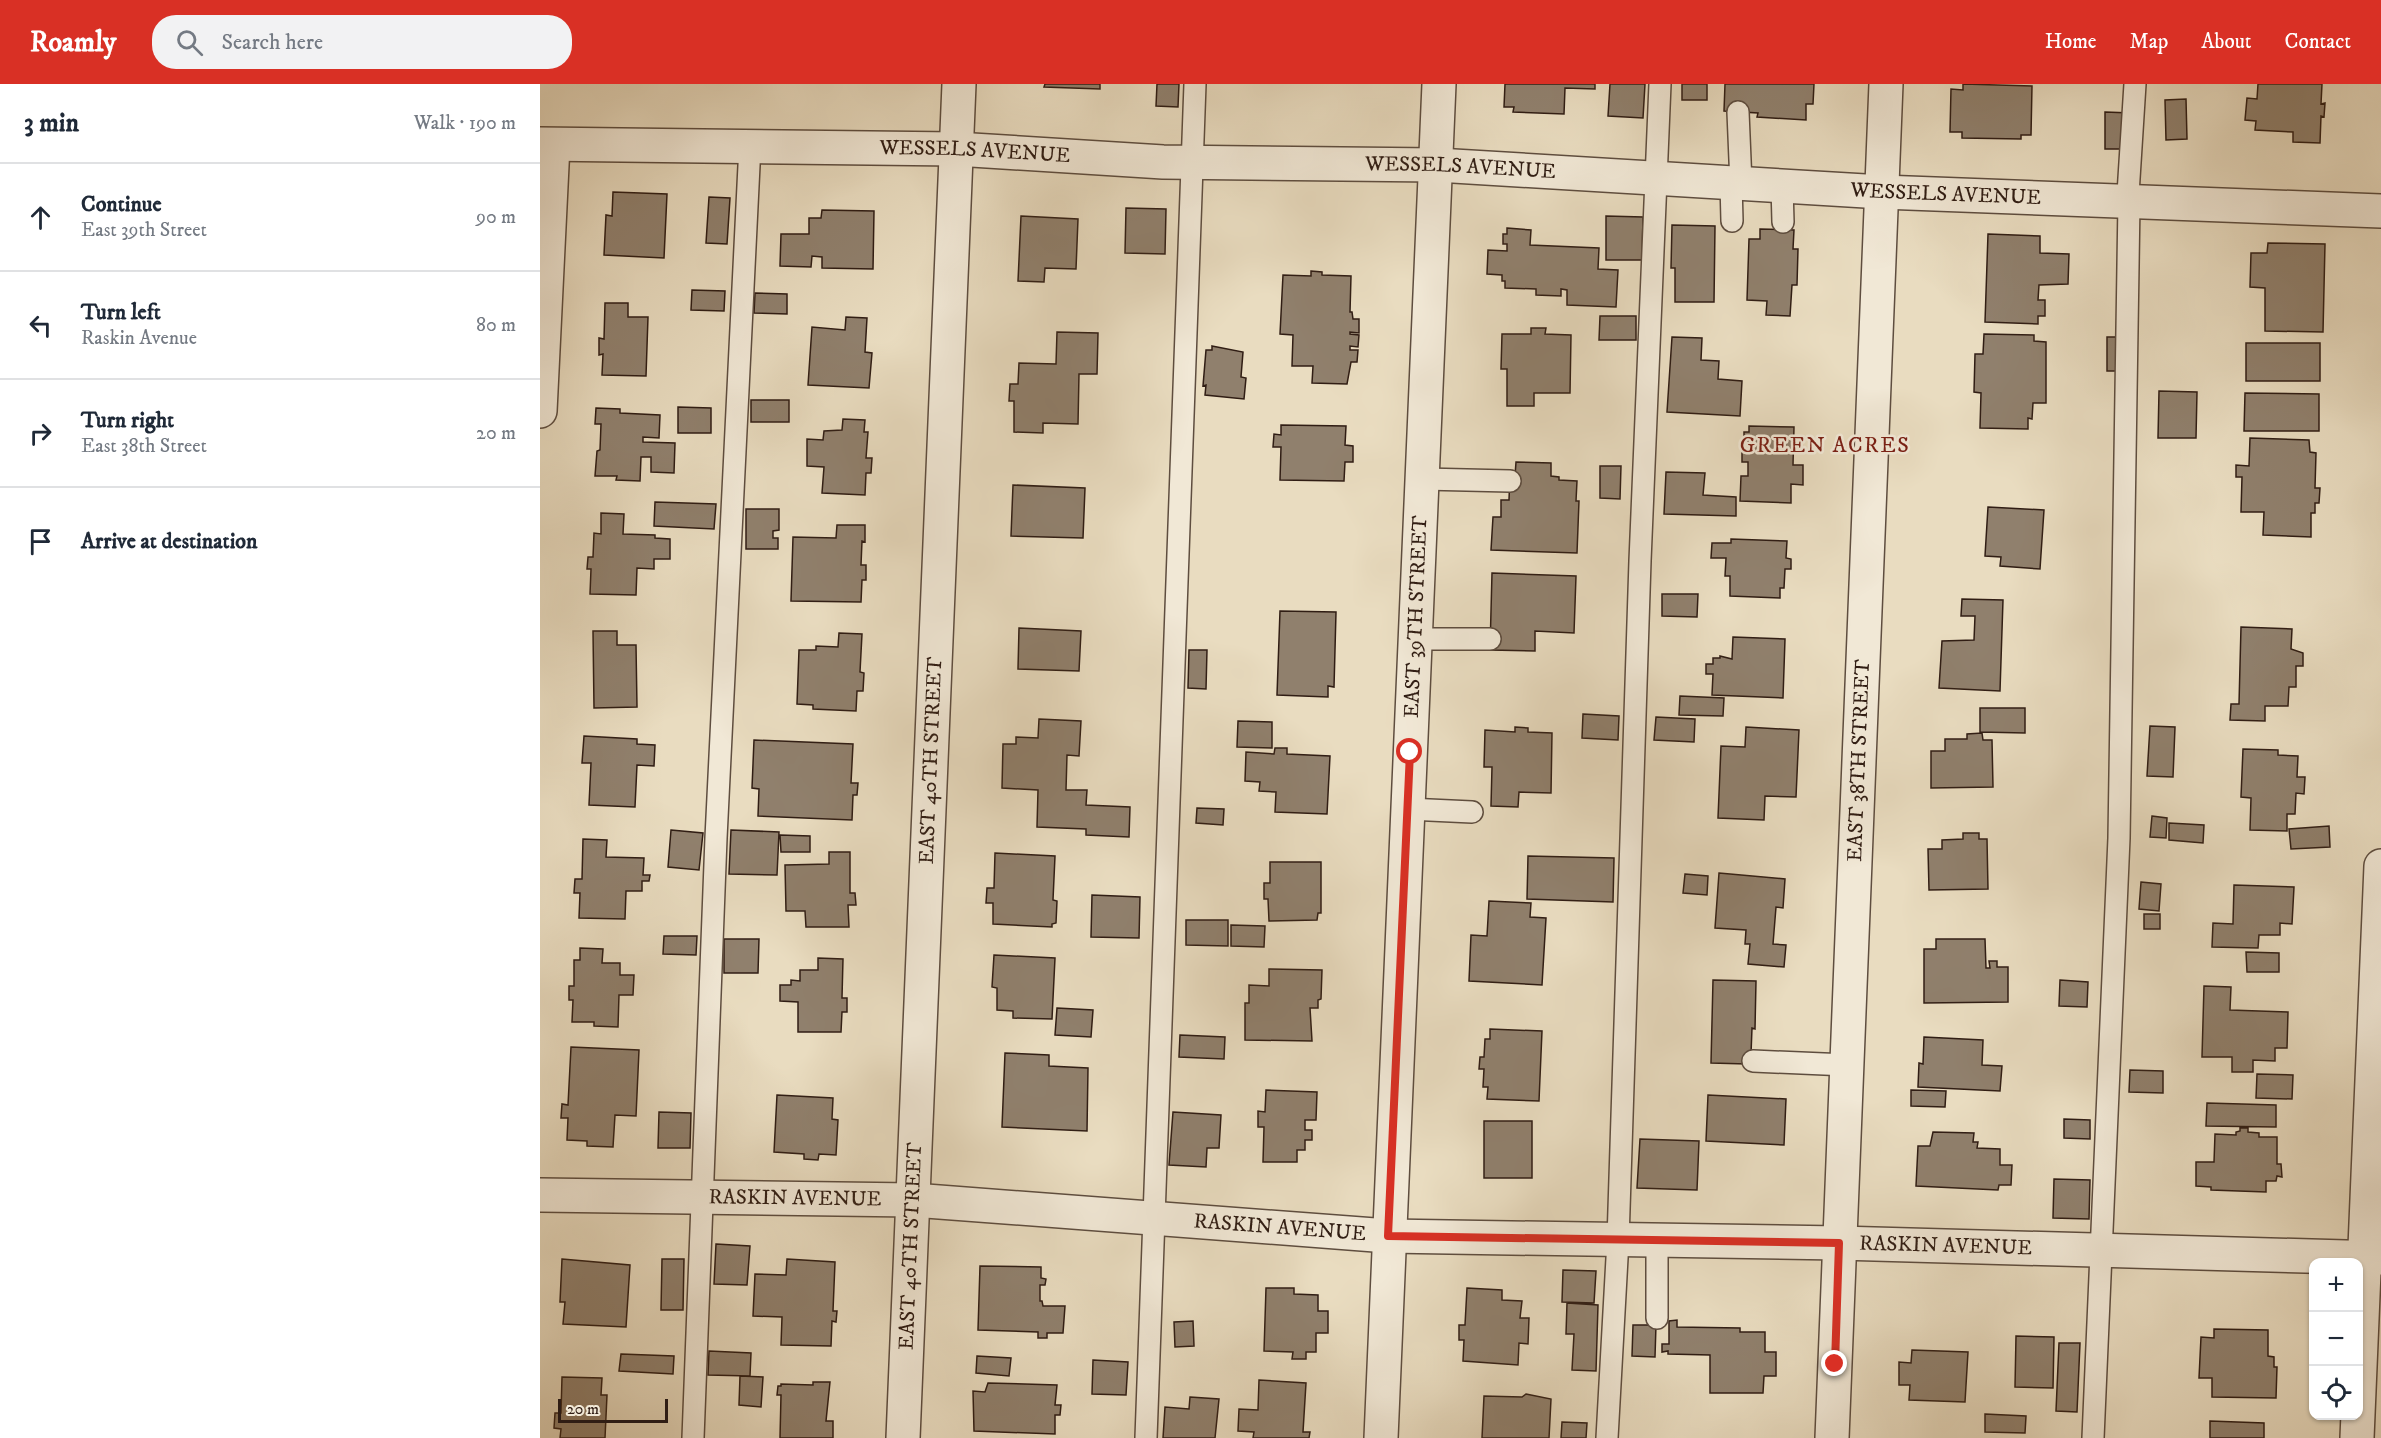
<!DOCTYPE html>
<html lang="en">
<head>
<meta charset="utf-8">
<style>
	body { margin:0; font-family:"IM FELL DW Pica",serif; background:#f2f2f3; color:#1f2937 }
	.controls { position:absolute; right:18px; bottom:18px; display:grid; overflow:hidden; border-radius:12px; box-shadow:0 2px 4px #0004 }
	.controls button { width:54px; height:54px; display:grid; place-items:center; padding:0; border:0; border-bottom:2px solid #e0e1e3; background:#fff; color:#1f2937; font:30px sans-serif }
	.scale { position:absolute; left:18px; bottom:15px; width:110px; box-sizing:border-box; padding-left:6px; border:3px solid #301d14; border-top:0; font-size:16px; line-height:21px; white-space:nowrap; color:#301d14; -webkit-text-stroke:4px #f1e8d6; paint-order:stroke }
	.stop { position:absolute; width:18px; height:18px; margin:-14px; border:4px solid #d93025; border-radius:50%; background:#fff }
	.stop.end { background:#d93025; border-color:#fff; box-shadow:0 2px 6px #0008 }
	.list { margin:0; padding:0; list-style:none }
	h2 { display:flex; justify-content:space-between; align-items:center; height:78px; margin:0; padding:0 24px; font-size:26px }
	h2 small { font-size:20px; font-weight:400; color:#747a83 }
	.list li { display:grid; grid-template-columns:39px 1fr auto; gap:18px; align-items:center; box-sizing:border-box; height:108px; padding:0 24px; border-top:2px solid #e0e1e3 }
	.list b { display:block; font-size:22px; white-space:nowrap }
	.list p { margin:0; font-size:20px; white-space:nowrap; color:#747a83 }
	.list em { font-size:20px; font-style:normal; color:#747a83 }
	.icon { flex:none; width:33px; height:33px; fill:none; stroke:currentColor; stroke-width:2; stroke-linecap:round; stroke-linejoin:round }
	.map { position:relative; flex:none; width:1841px; height:1354px; overflow:hidden }
	header { display:flex; align-items:center; gap:36px; box-sizing:border-box; height:84px; padding:0 30px; background:#d93025; color:#fff }
	header strong { font-size:28px }
	nav { display:flex; gap:33px; margin-inline-start:auto; font-size:21px }
	.search { width:420px; height:54px; background:#f2f2f3; display:flex; align-items:center; gap:15px; box-sizing:border-box; padding:0 21px; border-radius:24px; color:#747a83; font-size:22px }
	main { display:flex }
	aside { flex:1; background:#fff }
	.map>svg:first-child { display:block }
</style>
</head>
<body>
<header>
<strong>Roamly</strong>
<div class="search"><svg class="icon" aria-label="search" viewBox="0 0 24 24"><circle cx="10" cy="10" r="6"/><path d="M15 15l6 6"/></svg>Search here</div>
<nav><a>Home</a><a>Map</a><a>About</a><a>Contact</a></nav>
</header>
<main>
<aside>
<h2>3 min<small>Walk · 190 m</small></h2>
<ul class="list">
<li><svg class="icon" aria-label="ahead" viewBox="0 0 24 24"><path d="M12 20V5M6 11l6-6 6 6"/></svg><div><b>Continue</b><p>East 39th Street</p></div><em>90 m</em></li>
<li><svg class="icon" aria-label="left" viewBox="0 0 24 24"><path d="M17 20v-9H6M10 6l-5 5 5 5"/></svg><div><b>Turn left</b><p>Raskin Avenue</p></div><em>80 m</em></li>
<li><svg class="icon" aria-label="right" viewBox="0 0 24 24"><path d="M7 20v-9h11M14 6l5 5-5 5"/></svg><div><b>Turn right</b><p>East 38th Street</p></div><em>20 m</em></li>
<li><svg class="icon" aria-label="arrive" viewBox="0 0 24 24"><path d="M6 21V4h12l-3 4 3 4H6"/></svg><div><b>Arrive at destination</b></div></li>
</ul>
</aside>
<div class="map">
<svg width="1841" height="1354" viewBox="0 0 1841 1354">
	<rect width="100%" height="100%" fill="#e9dcc0"/>
	<filter id="stains"><feTurbulence type="fractalNoise" baseFrequency=".00333" numOctaves="4"/><feColorMatrix values="0 0 0 0 .2 0 0 0 0 .09 0 0 0 0 .02 0 0 0 .5 -.17"/></filter>
	<radialGradient id="worn" r=".72"><stop offset=".6" stop-color="#630" stop-opacity="0"/><stop offset="1" stop-color="#630" stop-opacity=".3"/></radialGradient>
	<!-- building -->
	<path fill="#90806d" stroke="#301d14" stroke-width="1.5" d="M505,0H560V5L504,3Z
		M617,0H639L638,23L616,22Z
		M965,0H1055V5L1025,4L1024,30L973,28L974,23H964Z
		M1070,0H1105L1103,34L1068,32Z
		M1142,0H1167V16H1142Z
		M1185,0H1274L1273,20H1266V36L1217,33L1218,29L1184,27Z
		M1423,0L1492,2L1491,51H1481V55L1422,54V48H1410L1411,5L1423,6Z
		M1718,0H1782L1781,20L1785,19L1784,33L1781,32L1780,59L1753,58V48L1715,46L1716,37L1705,36L1707,14L1717,15Z
		M1646,15L1647,55L1626,56L1625,16Z
		M1565,28L1591,29L1589,65H1565Z
		M73,108L127,110L124,174L64,171L66,131L72,132Z
		M169,113L190,114L187,160L166,159Z
		M586,124L626,125L625,170L585,169Z
		M282,126L334,127L333,185L282,184V173L272,172L271,183L240,182L241,150H269V134H281Z
		M481,132L538,135L536,185L505,184L504,198L478,197Z
		M1066,132L1103,133L1102,176H1066Z
		M1132,141L1175,142L1174,218H1135V184H1131Z
		M967,144L991,146L990,161L1059,164L1058,185L1078,186L1076,223L1027,221V206L1021,205V212L996,211V205L965,204V197H962V191L947,190L948,166L967,167V160H963V150H967Z
		M1220,145L1254,146L1253,165H1258L1257,201H1252L1250,232L1226,231L1227,217L1207,216L1209,155H1220Z
		M1448,150L1500,152V169L1529,170L1528,200L1499,201L1498,216H1505V232H1498V240L1445,238Z
		M1728,159L1785,160L1783,248L1725,247V204L1710,203L1711,169H1727Z
		M771,187L782,188V191L811,192L810,228H812L813,235H819V249L810,248V250L819,251L818,263L810,262V266H818L817,278H811L807,300L772,299L773,282H752L753,251L740,250L743,191L771,192Z
		M152,206L185,207L184,227L151,226Z
		M215,209L247,210V230L214,229Z
		M65,219H88V233H108L106,292L62,291L63,270L59,271V254L64,255Z
		M1060,232H1096V256H1059Z
		M306,233L327,234L325,268L332,269L329,304L268,301L272,243L305,246Z
		M991,244H1006L1005,250L1031,251L1030,309H994V322H967V285H961L962,250H991Z
		M517,248L558,249L557,290H539L538,340L503,339V349L474,348V317H469L470,300H478L479,279L516,280Z
		M1444,250L1494,251V257L1506,258V319H1493L1492,335L1488,334V345L1440,344L1441,309L1434,308L1435,270H1443Z
		M1132,253L1162,254L1161,276L1179,277L1178,295L1202,297L1200,332L1127,328Z
		M1567,253H1580V287H1567Z
		M1706,259H1780V297H1706Z
		M672,262L703,268L701,293L706,294L704,315L665,311L666,301L663,302L666,266H672Z
		M1619,307L1657,308L1656,354H1618Z
		M1705,309L1779,310V347H1704Z
		M211,316H249V338H211Z
		M138,323L171,324V349H138Z
		M56,324L80,325V329L120,331L119,354L103,353V358L135,359L134,389L111,388V373H101L100,397L76,396L77,392H55L57,367L60,366L61,340H55Z
		M303,335L325,336L324,348H328L326,374H332L331,389H326L325,411L282,409L284,383L267,382V355L283,356L284,347L302,346Z
		M741,341L806,342L805,361L813,362V378H805L804,397L740,396L741,363H733L734,350L741,351Z
		M1209,342L1254,343L1253,381H1263V401L1251,400V419L1200,417L1201,392H1208V378H1202V368H1209V357H1204V348H1209Z
		M1710,354L1769,356L1770,368L1776,369L1775,404H1780L1779,419H1775V429H1771V453L1723,451L1724,428H1701L1702,393H1696V381L1709,382Z
		M976,378L1011,379V392L1019,393V396L1037,397L1036,417H1039L1037,469L951,466L953,433H961V416H969L970,391L975,392Z
		M1060,382H1081L1080,415L1060,414Z
		M1126,388L1165,389L1163,411L1196,413V432L1124,430Z
		M473,401L545,404L543,454L471,452Z
		M115,418L176,420L174,445L114,442Z
		M1448,423L1504,426L1500,485L1460,482L1461,473L1445,472Z
		M206,425H239V446L233,447V454H238V465H206Z
		M61,429L84,430L83,450L115,451V454L130,455V475H114V485L97,484L96,511L50,510L51,485H47L48,473H53L54,449L61,450Z
		M297,441H325V458L322,457L321,481H326V496H322L321,518L251,517L253,453L296,454Z
		M1191,455L1247,457L1246,474L1251,475V485H1245L1244,504H1240V514L1190,512V492H1185L1186,474H1171L1172,459H1191Z
		M952,489L1036,492L1034,549L995,547V567L950,566Z
		M1122,510H1158L1157,533L1122,532Z
		M1422,515L1463,516L1460,607L1399,604L1402,557L1434,556L1435,532H1421Z
		M740,527L796,528L794,603L788,602V613L737,611Z
		M1701,543L1752,545L1751,565L1763,569V582H1756V603H1749L1748,622H1725V637L1690,636L1691,620H1699Z
		M479,544L541,547L539,587L478,585Z
		M53,547H77V561H96L97,623L54,624Z
		M299,549L322,550L320,588L324,589L323,607H317L316,627L273,625V621L257,620L259,566H276V562L298,563Z
		M1193,553L1245,555L1243,614L1172,611L1173,590H1166V580H1173V574H1180V572L1192,575Z
		M649,566H667L666,605L648,604Z
		M1140,612L1184,614L1183,632L1139,631Z
		M1440,624H1485V649L1440,648Z
		M1043,630L1079,632L1078,656L1042,654Z
		M1116,633L1155,635L1154,658L1114,656Z
		M499,635L541,637L539,672L527,671L526,706H547L546,721L590,723L589,753L546,751V745L497,743L498,706L462,704L463,660H476V653L498,654Z
		M698,637L732,638V664L697,663Z
		M1610,642L1635,643L1633,693L1607,692Z
		M975,643L988,644V648L1012,649L1011,709L979,708L978,723L951,722L952,683H944L945,646L975,648Z
		M1206,643L1259,646L1256,713L1225,712L1224,736L1178,734L1181,662L1205,663Z
		M1442,649L1443,656H1452L1453,703L1391,704V667H1405V655H1427V650Z
		M44,652L97,655V660L115,661L114,682L97,681L95,723L49,721L51,679H42Z
		M214,656L313,660L311,699H318L317,711H313L312,736L218,732L219,705L212,704Z
		M735,664H747V670L790,672L787,730L735,728L736,708L719,707L720,698L705,697L706,668L734,670Z
		M1703,665L1738,666V671L1758,672L1757,693H1765L1764,710L1756,709L1755,730H1747V747L1710,746L1711,714L1701,713Z
		M657,724L684,725L683,741L656,739Z
		M1612,732L1627,734L1626,754L1610,753Z
		M1629,739L1664,741L1663,759L1629,756Z
		M1789,742L1790,763L1751,765L1749,745Z
		M131,746L163,749L159,786L128,783Z
		M191,746L239,748L237,791L189,790Z
		M1423,749H1439V755H1447L1448,805L1389,806L1388,765H1402V756L1423,755Z
		M240,751L270,752V768H241Z
		M43,755L67,756L66,773L104,774L103,791H110L109,797H102V807H86L85,835L39,834L40,809H34L35,795H42Z
		M289,768H310V809H315L316,821H308L309,843H266L265,827H246L245,781L289,780Z
		M455,769L515,772L513,816L517,817L516,839L512,840V843L453,840V819H446L447,804H454Z
		M988,772L1074,774L1073,818L987,815Z
		M730,778H781V829H778L777,836L729,837L728,815H724V799H730Z
		M1179,789L1245,795L1243,824L1236,823L1233,860L1246,861L1244,883L1208,880L1210,860H1205L1206,846L1175,844Z
		M1145,790L1168,792L1167,811L1143,809Z
		M1601,798L1621,800L1619,827L1599,825Z
		M1694,801L1754,803L1752,840L1740,839V851H1719L1718,864L1672,863L1673,839L1693,840Z
		M552,811L600,813L599,854L551,853Z
		M949,817L991,819L990,833L1006,834L1002,901L929,897L931,851L947,852Z
		M1604,830H1620V845H1604Z
		M646,836H688V862L646,861Z
		M691,841L725,842L724,863L691,862Z
		M124,852H157L156,871L123,870Z
		M184,855H219L218,889H184Z
		M1396,855H1445L1446,884H1450L1449,877H1457V883H1468V918L1384,919V865H1396Z
		M40,864L63,865L62,879H80V891H94L93,911H79L78,943L54,942V938H32L33,916H29V902H34V876H40Z
		M1706,868L1739,869V888H1707Z
		M454,871L515,874L512,935L473,934V927L457,926V904L452,903Z
		M278,874L303,875L302,914H307V928H302L301,948H258V918L240,917V901H251V896L260,897V886H278Z
		M729,885L782,886L781,915L778,916V924H770L772,957L705,956V919H709V901L729,902Z
		M1173,896L1216,897L1215,945L1212,944L1211,970L1207,980L1171,979Z
		M1520,896L1548,898L1547,923L1519,922Z
		M1664,902L1691,903L1690,926L1748,928L1747,964H1735V977L1713,976V988H1692V973H1662Z
		M517,924L553,926L551,953L515,951Z
		M950,945L1002,947L999,1017L947,1015L948,1003H943L944,985H939L940,973H944L945,955H950Z
		M640,951L685,953L684,975L639,973Z
		M1384,953L1443,956L1442,981L1462,982L1460,1007L1378,1003L1379,979L1383,980Z
		M31,963L99,966L96,1032L75,1031L73,1063L47,1062V1057L27,1056L28,1034H21L22,1020L28,1021Z
		M465,969L509,971V982L548,984L547,1047L462,1043Z
		M1590,986L1623,987V1009L1589,1008Z
		M1717,990L1753,991L1752,1015L1716,1014Z
		M726,1006L777,1008L776,1036H765V1046H772V1056H765V1066H757V1078H723L724,1043H718V1027L725,1028Z
		M1371,1006L1406,1007L1405,1023L1371,1022Z
		M237,1011L293,1014L292,1035L298,1036L296,1071L279,1070L278,1076L264,1075V1070L234,1068Z
		M1168,1011L1246,1015L1244,1061L1166,1057Z
		M1667,1019L1736,1021V1043L1666,1042Z
		M119,1028L151,1029L150,1064H118Z
		M633,1028L681,1031L679,1064H667L666,1083L629,1081Z
		M1524,1035L1550,1036V1055L1524,1054Z
		M944,1037H992V1094H944Z
		M1700,1044H1708V1048L1719,1049V1053H1737V1080H1741L1742,1093L1737,1092L1736,1097H1726V1108L1671,1106V1103L1656,1102V1078H1674L1675,1050L1696,1051V1048L1700,1047Z
		M1393,1048L1434,1049L1433,1058H1438L1437,1064L1460,1065V1081H1472L1471,1101H1459L1458,1106L1376,1102L1378,1062H1390Z
		M1100,1055L1159,1057L1157,1106L1097,1104Z
		M1514,1095L1550,1096L1549,1135L1513,1134Z
		M176,1160L210,1162L207,1201L174,1200Z
		M22,1175L90,1181L86,1243L23,1240L25,1218H20Z
		M122,1175H144L143,1226H121Z
		M247,1175L295,1178L293,1227H297L296,1238L292,1237L291,1262L241,1261L242,1233L213,1232L215,1190L246,1191Z
		M440,1182L501,1183V1194L506,1195L505,1201H500V1217H502L503,1222H525L523,1249H507V1254H498V1248L438,1246Z
		M1023,1186L1056,1187L1054,1219L1022,1218Z
		M726,1204H754V1210L778,1211V1227H788V1249H776V1268H766V1275H752L753,1268L724,1267Z
		M927,1204L962,1206V1216L982,1217L980,1234H989L988,1260L979,1259L978,1281L923,1277L924,1256H919V1241H925Z
		M1027,1219L1058,1221L1056,1287L1032,1286L1034,1250H1026Z
		M1137,1236V1243L1200,1244V1248H1225V1268H1236V1292H1224L1223,1309H1170V1271L1128,1270V1267L1122,1268V1260H1129V1237Z
		M653,1237L654,1262L635,1263L634,1238Z
		M1093,1241H1116L1115,1273L1092,1272Z
		M1674,1245L1728,1246V1272L1734,1273V1283H1737L1736,1314L1672,1313V1294H1659L1661,1253L1674,1254Z
		M1476,1252L1514,1253L1513,1304L1475,1303Z
		M1519,1259H1540L1537,1328L1516,1327Z
		M1372,1266L1428,1268L1425,1318L1369,1316L1370,1301H1359V1278L1371,1279Z
		M169,1267L211,1269L210,1292L168,1291Z
		M81,1270L134,1272L133,1290L79,1287Z
		M437,1272L471,1274L469,1292L436,1289Z
		M553,1276L588,1278L586,1311L552,1310Z
		M200,1292L223,1293L221,1323L199,1321Z
		M22,1293L62,1294L61,1311H67L65,1354H20L21,1345L14,1344L15,1329H21Z
		M719,1296L766,1299L763,1348H770L769,1354H713L714,1348L698,1347L699,1325L718,1326Z
		M273,1298H290L286,1337H293V1354H240L241,1311H237L238,1302H241V1300L273,1301Z
		M448,1299L517,1301L515,1321H521L520,1331H515V1350L434,1347L433,1307L445,1308Z
		M986,1310L1011,1315L1009,1354H942L944,1312L982,1313Z
		M650,1313L679,1315L675,1354H623L625,1323L649,1325Z
		M1445,1330L1486,1332L1485,1349L1445,1348Z
		M1670,1337L1724,1339V1354H1670Z
		M1022,1338L1047,1339L1046,1354H1021Z"/>
	<g fill="none" stroke-linecap="round" stroke-linejoin="round">
		<!-- lane casing -->
		<g stroke="#5e4d3f" stroke-width="24">
			<path id="lane" d="M1198,28L1201,100
				M1191,99L1192,137
				M1242,102L1243,138
				M883,395L970,397
				M876,555H950
				M868,725L932,728
				M1213,977L1307,981
				M1117,1234V1156
				M153,1354L176,754L210,61
				M606,1354L655,0
				M1067,1354L1078,1156L1100,477L1120,0
				M1553,1354L1579,754L1589,118L1588,110L1595,0"/>
		</g>
		<!-- street casing -->
		<g stroke="#5e4d3f" stroke-width="36">
			<g id="street">
				<path id="s1" d="M0,60L416,65L623,78L897,81L1342,108L1841,127"/>
				<path d="M0,327L13,61"/>
				<path id="s2" d="M0,1111L373,1116L848,1152L1299,1159L1841,1174"/>
				<path id="s3" d="M363,1354L419,0"/>
				<path id="s4" d="M841,1354L899,0"/>
				<path id="s5" d="M1292,1354L1346,0"/>
				<path d="M1817,1354L1841,782"/>
			</g>
		</g>
		<!-- lane -->
		<use href="#lane" stroke="#f1e8d6" stroke-width="21"/>
		<!-- street -->
		<use href="#street" stroke="#f1e8d6" stroke-width="33"/>
	</g>
	<g fill="none" stroke-linecap="round" stroke-linejoin="round">
		<!-- route -->
		<path stroke="#d93025" stroke-width="8" d="M870,668L848,1152L1299,1159L1295,1280"/>
	</g>
	<g text-anchor="middle" dominant-baseline="central" stroke-width="5" stroke-linejoin="round" paint-order="stroke">
		<!-- street labels -->
		<g font-size="21" fill="#301d14" stroke="#f1e8d6">
			<text stroke="none"><textPath href="#s1" startOffset="435">WESSELS AVENUE</textPath></text>
			<text stroke="none"><textPath href="#s1" startOffset="921">WESSELS AVENUE</textPath></text>
			<text stroke="none"><textPath href="#s1" startOffset="1407">WESSELS AVENUE</textPath></text>
			<text stroke="none"><textPath href="#s4" startOffset="822">EAST 39TH STREET</textPath></text>
			<text stroke="none"><textPath href="#s3" startOffset="678">EAST 40TH STREET</textPath></text>
			<text stroke="none"><textPath href="#s5" startOffset="678">EAST 38TH STREET</textPath></text>
			<text stroke="none"><textPath href="#s2" startOffset="255">RASKIN AVENUE</textPath></text>
			<text stroke="none"><textPath href="#s2" startOffset="741">RASKIN AVENUE</textPath></text>
			<text stroke="none"><textPath href="#s2" startOffset="1407">RASKIN AVENUE</textPath></text>
			<text stroke="none"><textPath href="#s3" startOffset="192">EAST 40TH STREET</textPath></text>
		</g>
		<!-- neighbourhood labels -->
		<g font-size="22" letter-spacing="1.5" fill="#7a1f14" stroke="#f1e8d6">
			<text x="1285" y="361">GREEN ACRES</text>
		</g>
	</g>
	<rect width="100%" height="100%" filter="url(#stains)"/>
	<rect width="100%" height="100%" fill="url(#worn)"/>
</svg>
<div class="controls">
<button>+</button>
<button>−</button>
<button><svg class="icon" aria-label="locate" viewBox="0 0 24 24"><circle cx="12" cy="12" r="6"/><path d="M12 2v4M12 18v4M2 12h4M18 12h4"/></svg></button>
</div>
<div class="scale">20 m</div>
<div class="stop" style="left:870px;top:668px"></div>
<div class="stop end" style="left:1295px;top:1280px"></div>
</div>
</main>
</body>
</html>
